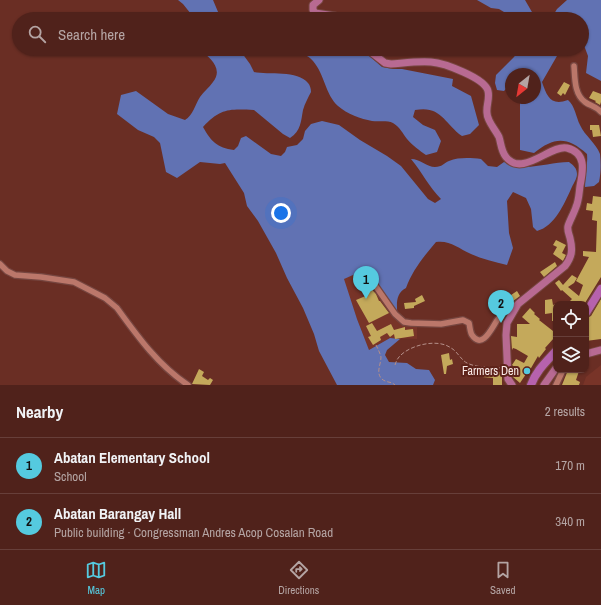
<!DOCTYPE html>
<html lang="en">
<head>
<meta charset="utf-8">
<style>
	body { margin:0; font-family:"Archivo Narrow",sans-serif; background:#562a24; color:#f1f3f6 }
	.controls { position:absolute; right:12px; bottom:12px; display:grid; overflow:hidden; border-radius:8px; box-shadow:0 1px 3px #0004 }
	.controls button { width:36px; height:36px; display:grid; place-items:center; padding:0; border:0; border-bottom:1px solid #673f3a; background:#50221b; color:#f1f3f6; font:20px sans-serif }
	.compass { position:absolute; left:505px; top:68px; width:36px; height:36px; border-radius:50%; background:#50221b; box-shadow:0 1px 3px #0004; rotate:211deg }
	.you { position:absolute; left:281px; top:213px; width:14px; height:14px; margin:-10px; border:3px solid #fff; border-radius:50%; background:#1a73e8; box-shadow:0 0 0 6px #1a73e833 }
	.badge { display:grid; place-items:center; width:26px; height:26px; border-radius:50%; background:#55cadf; color:#111; font-size:13px; font-weight:700 }
	.pin { position:absolute; translate:-50% -33px; filter:drop-shadow(0 1px 2px #0008) }
	.pin::after { content:''; position:absolute; top:21px; width:14px; height:12px; background:inherit; clip-path:polygon(0 0,100% 0,50% 100%) }
	.list { margin:0; padding:0; list-style:none }
	h2 { display:flex; justify-content:space-between; align-items:center; height:52px; margin:0; padding:0 16px; font-size:17px }
	h2 small { font-size:13px; font-weight:400; color:#b4a4a3 }
	.list li { display:grid; grid-template-columns:26px 1fr auto; gap:12px; align-items:center; box-sizing:border-box; height:56px; padding:0 16px; border-top:1px solid #673f3a }
	.list b { display:block; font-size:15px; white-space:nowrap }
	.list p { margin:0; font-size:13px; white-space:nowrap; color:#b4a4a3 }
	.list em { font-size:13px; font-style:normal; color:#b4a4a3 }
	.icon { flex:none; width:22px; height:22px; fill:none; stroke:currentColor; stroke-width:2; stroke-linecap:round; stroke-linejoin:round }
	.map { position:relative; flex:none; width:601px; height:385px; overflow:hidden }
	.search { position:absolute; background:#50221b; box-shadow:0 1px 3px #0004; left:12px; right:12px; top:12px; height:44px; display:flex; align-items:center; gap:10px; box-sizing:border-box; padding:0 14px; border-radius:22px; color:#b4a4a3; font-size:15px }
	.sheet { height:164px; background:#50221b }
	nav { display:flex; justify-content:space-around; align-items:center; box-sizing:border-box; height:56px; border-top:1px solid #673f3a; background:#50221b; font-size:11px; color:#b4a4a3 }
	nav a { display:grid; justify-items:center; gap:2px }
	nav .on { color:#55cadf }
	.map>svg:first-child { display:block }
</style>
</head>
<body>
<div class="map">
<svg width="601" height="385" viewBox="0 0 601 385">
	<rect width="100%" height="100%" fill="#6a2e24"/>
	<!-- built -->
	<path fill="#783428" d="M362,270L398,319L417,325V339L390,338L369,350L357,319L343,279Z
		M601,365V385H583L586,377Z"/>
	<!-- forest -->
	<path fill="#6172b3" d="M178,0H213L221,19H195L183,4Z
		M477,0H525L536,19H511L509,15L499,9L491,8Z
		M567,0H601V81L586,73L588,56L582,40V19H551L557,9Z
		M199,49H239L250,64L254,72C268,75 298,70 308,83C310,85 311,89 311,92C308,98 305,103 303,110C301,121 301,131 290,138L283,134L254,110C229,109 221,108 203,127C211,141 217,148 234,150L238,146L241,138L246,136L271,154L281,156L285,152L287,147L297,145L303,139L305,131L311,124L322,121L339,125L360,140L387,156L401,166L428,199L435,203L441,199C429,187 422,172 411,159C420,159 427,167 435,167C442,167 444,163 449,161C459,157 471,158 481,159L488,166L497,167L504,162C524,173 548,162 569,162C573,165 577,168 577,174C577,179 573,184 571,189C564,204 555,226 537,231L533,227L531,209L526,198L513,192L507,201L509,233L513,248L507,265C495,262 482,259 471,254C458,248 450,240 436,242C424,256 412,271 406,288C394,294 397,308 398,319L362,271L344,279L357,319L369,350L390,338L400,339L387,350L385,355L389,362L407,363L416,369L429,370L435,380L433,385H337L319,351L314,334L303,308L287,278L276,253L258,221L247,206L244,193L225,163L220,164L200,162L177,178L166,172L160,143L154,137L138,130L117,114L121,95L136,91L168,114L185,120C193,115 195,105 200,97C204,91 209,88 213,82C224,68 209,57 199,49Z
		M293,49H317L323,52L329,49H357L368,55L382,67L393,69H402L453,79L452,86L471,96L479,125L470,134L462,136C444,123 441,105 415,110L413,117L423,125L435,130L441,141L437,152L426,155C419,150 413,146 407,139C403,134 400,127 393,123C387,120 379,122 372,121C361,119 347,114 338,106C325,94 325,75 313,61C307,53 298,55 293,49Z
		M520,49H561L542,82C547,97 551,106 568,100C575,106 576,117 580,125C585,136 596,143 600,154C601,163 601,173 599,182L594,186L585,187C585,176 588,165 587,154C567,136 554,137 534,153L520,150V98H535V74H511V83L504,91L497,90L495,83L496,75L514,57Z"/>
	<!-- building -->
	<path fill="#c4a95b" d="M564,82L570,85L565,95L563,93L561,96L557,93Z
		M593,91L601,94V102L600,105L595,102L596,101L589,98Z
		M590,125H599L601,136L593,137L592,130H590Z
		M593,196L601,197V277L585,303L583,302L581,304H572L569,302L572,299L562,290L561,291L555,283L559,280L563,285L572,275L577,278L574,283L568,287L579,296L583,285L576,281L589,257L583,256V251L596,252L597,221L592,220L593,211L586,210L587,203L592,204Z
		M556,240L566,245L562,253L566,255L563,261L553,254L557,247L553,245Z
		M555,262L557,266L544,277L540,272Z
		M360,274L363,280L376,294L379,301H380L389,313L369,323L356,300L368,295L354,278Z
		M517,291L520,296L498,312L496,310L499,305L497,303L503,294L508,297Z
		M422,295L425,301L414,306V308L405,309L404,303L416,302L415,299Z
		M552,299L553,305L556,304V321H552V313L545,314V300Z
		M601,299V339L586,341V318L591,316Z
		M530,308L535,313L534,314L540,319L539,320L553,331L556,327V339L554,338L545,348L546,349L539,358L538,356L527,375L526,374L520,383L513,377V373L516,368L512,365L516,359L524,363L528,356L516,349L513,348L512,350L511,336L517,337V324H530L522,317Z
		M372,323L377,331L391,324L394,330L405,327V330L413,329L414,336L395,339L394,334L390,337L387,333L380,337L381,340L373,345L368,337L371,336L366,326Z
		M449,353L450,360L452,359L453,364L447,366L446,374H444L441,355Z
		M199,369L204,372L202,376L208,380L210,378L213,380L210,385L192,384Z
		M568,370L579,371L576,380L580,382L579,385H562Z
		M482,372H502V385H493V378L482,377Z"/>
	<g fill="none" stroke-linecap="round" stroke-linejoin="round">
		<!-- minor casing -->
		<g stroke="#764640" stroke-width="8">
			<path id="minor" d="M574,66C575,78 574,94 585,102C590,106 596,106 601,112
				M0,264L7,271L15,275L41,277L74,282L105,298L117,308C138,337 158,365 188,385
				M365,271L395,314L404,322L411,323L441,324L463,320L469,323C470,327 470,332 472,335C483,351 493,325 498,319C503,312 509,307 518,304
				M556,385L563,370"/>
		</g>
		<!-- major casing -->
		<g stroke="#764640" stroke-width="9">
			<path id="major" d="M319,0L313,5V10L315,13L335,16L340,19
				M367,49L385,63L391,64C404,63 418,61 431,62C444,63 485,78 488,91C490,99 486,105 487,113C487,121 495,129 499,137C501,143 501,151 506,157C522,178 551,144 567,148C587,153 583,171 580,186C579,193 579,200 576,207C574,213 570,220 568,226C567,230 569,234 570,238C573,250 572,257 565,266L518,304L507,323L506,335L508,379L512,385
				M586,354L601,350
				M544,385L556,368"/>
		</g>
		<!-- highway casing -->
		<g stroke="#764640" stroke-width="10">
			<path id="highway" d="M586,313L601,289
				M531,385C536,371 546,362 556,351"/>
		</g>
		<!-- path -->
		<path stroke="#b58f89" stroke-width="1" stroke-dasharray="4 2" stroke-linecap="butt" d="M376,345C378,349 380,353 381,357C381,364 376,372 381,378C385,383 391,381 395,385
			M395,365C396,362 397,359 399,357C409,345 438,338 451,348C457,351 461,360 467,363C477,368 490,367 501,368"/>
		<!-- minor -->
		<use href="#minor" stroke="#bb776a" stroke-width="5.5"/>
		<!-- major -->
		<use href="#major" stroke="#b86a92" stroke-width="7"/>
		<!-- highway -->
		<use href="#highway" stroke="#b662ad" stroke-width="8"/>
	</g>
	<!-- markers -->
	<circle fill="#55cadf" stroke="#5e231a" stroke-width="1.5" cx="527" cy="371" r="4"/>
	<g text-anchor="middle" dominant-baseline="central" stroke-width="4" stroke-linejoin="round" paint-order="stroke">
		<!-- poi labels -->
		<g font-size="12" fill="#fcece9" stroke="#5e231a" text-anchor="end">
			<text x="519" y="371">Farmers Den</text>
		</g>
	</g>
</svg>
<div class="controls">
<button><svg class="icon" aria-label="locate" viewBox="0 0 24 24"><circle cx="12" cy="12" r="6"/><path d="M12 2v4M12 18v4M2 12h4M18 12h4"/></svg></button>
<button><svg class="icon" aria-label="layers" viewBox="0 0 24 24"><path d="M12 4l9 5-9 5-9-5zM3 14l9 5 9-5"/></svg></button>
</div>
<svg class="compass" viewBox="-18 -18 36 36"><path d="M0-13l5 13h-10z" fill="#e53935"/><path d="M0 13l5-13h-10z" fill="#b4a4a3"/></svg>
<div class="you"></div>
<div class="pin badge" style="left:366px;top:299px">1</div>
<div class="pin badge" style="left:501px;top:323px">2</div>
<div class="search"><svg class="icon" aria-label="search" viewBox="0 0 24 24"><circle cx="10" cy="10" r="6"/><path d="M15 15l6 6"/></svg>Search here</div>
</div>
<section class="sheet">
<h2>Nearby<small>2 results</small></h2>
<ul class="list">
<li><span class="badge">1</span><div><b>Abatan Elementary School</b><p>School</p></div><em>170 m</em></li>
<li><span class="badge">2</span><div><b>Abatan Barangay Hall</b><p>Public building · Congressman Andres Acop Cosalan Road</p></div><em>340 m</em></li>
</ul>
</section>
<nav>
<a class="on"><svg class="icon" aria-label="map" viewBox="0 0 24 24"><path d="M3 6l6-2 6 2 6-2v14l-6 2-6-2-6 2zM9 4v14M15 6v14"/></svg>Map</a>
<a><svg class="icon" aria-label="directions" viewBox="0 0 24 24"><path d="M12 3l9 9-9 9-9-9zM9 14v-3h6M13 9l2 2-2 2"/></svg>Directions</a>
<a><svg class="icon" aria-label="saved" viewBox="0 0 24 24"><path d="M7 4h10v16l-5-4-5 4z"/></svg>Saved</a>
</nav>
</body>
</html>
